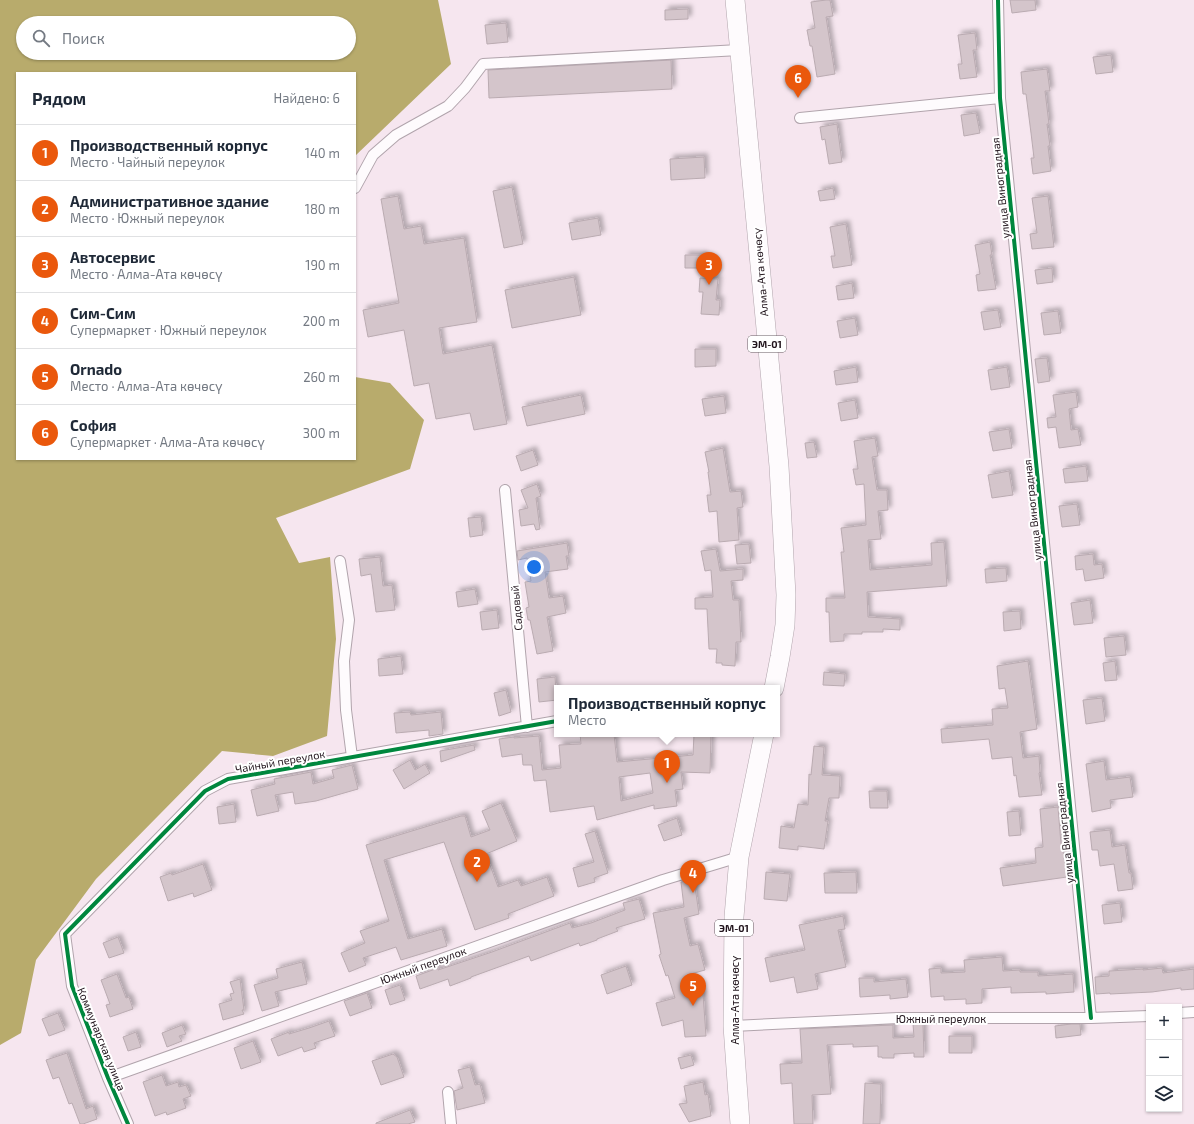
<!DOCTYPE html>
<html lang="ru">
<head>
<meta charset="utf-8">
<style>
	body { margin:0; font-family:"Exo 2",sans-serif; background:#f2f2f3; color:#1f2937 }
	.controls { position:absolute; right:12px; bottom:12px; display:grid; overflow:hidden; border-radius:0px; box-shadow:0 1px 3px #0004 }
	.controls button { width:36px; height:36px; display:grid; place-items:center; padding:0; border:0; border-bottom:1px solid #e0e1e3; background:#fff; color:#1f2937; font:20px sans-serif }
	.you { position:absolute; left:534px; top:567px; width:14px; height:14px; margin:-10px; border:3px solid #fff; border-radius:50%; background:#1a73e8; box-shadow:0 0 0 6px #1a73e833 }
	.badge { display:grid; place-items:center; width:26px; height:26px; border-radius:50%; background:#ea580c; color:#fff; font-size:13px; font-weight:700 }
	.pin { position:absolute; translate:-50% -33px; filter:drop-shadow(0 1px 2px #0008) }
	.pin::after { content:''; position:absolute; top:21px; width:14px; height:12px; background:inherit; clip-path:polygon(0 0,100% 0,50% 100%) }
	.popup { position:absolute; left:554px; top:685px; width:226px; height:52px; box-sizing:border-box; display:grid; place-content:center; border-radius:0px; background:#fff; filter:drop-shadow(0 1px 3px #0005); font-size:13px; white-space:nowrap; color:#747a83 }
	.popup b { font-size:15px; color:#1f2937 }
	.popup::after { content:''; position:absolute; left:50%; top:100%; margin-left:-8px; border:8px solid transparent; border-top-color:#fff }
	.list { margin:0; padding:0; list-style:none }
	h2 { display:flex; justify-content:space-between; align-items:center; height:52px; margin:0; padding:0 16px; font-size:17px }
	h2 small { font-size:13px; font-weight:400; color:#747a83 }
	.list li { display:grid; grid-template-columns:26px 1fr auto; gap:12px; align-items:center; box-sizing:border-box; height:56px; padding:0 16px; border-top:1px solid #e0e1e3 }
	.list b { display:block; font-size:15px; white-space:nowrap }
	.list p { margin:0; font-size:13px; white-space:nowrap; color:#747a83 }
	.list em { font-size:13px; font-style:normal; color:#747a83 }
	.icon { flex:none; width:22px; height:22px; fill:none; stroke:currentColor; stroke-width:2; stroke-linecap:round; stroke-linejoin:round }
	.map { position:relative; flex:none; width:1194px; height:1124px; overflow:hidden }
	.search { position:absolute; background:#fff; box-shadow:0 1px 3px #0004; left:16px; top:16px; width:340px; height:44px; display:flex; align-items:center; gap:10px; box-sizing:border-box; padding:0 14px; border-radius:22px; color:#747a83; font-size:15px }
	.panel { position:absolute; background:#fff; box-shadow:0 1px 3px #0004; left:16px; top:72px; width:340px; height:388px; border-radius:0px }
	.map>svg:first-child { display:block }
</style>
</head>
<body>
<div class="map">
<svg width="1194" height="1124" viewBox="0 0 1194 1124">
	<defs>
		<filter id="shadow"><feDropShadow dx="3.5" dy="-3.5" stdDeviation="2" flood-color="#0004"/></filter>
	</defs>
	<rect width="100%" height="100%" fill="#f6e6ef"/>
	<!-- water -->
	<path fill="#b8ab6c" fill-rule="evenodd" d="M0,0H438L451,64L355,156V73H17V459H355V377L390,383L424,420L410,469L276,518L299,563L330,557L336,639L327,736L273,756L222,751L96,879L36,960L21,1033L0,1045ZM23,23H349V53H23Z"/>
	<!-- building -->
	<path fill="#d4c5cb" stroke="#baabb1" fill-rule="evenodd" filter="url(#shadow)" d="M826,0H830L833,16L826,17L835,74L817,77L812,46H810L807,30L815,28L811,2Z
		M1010,0H1035L1036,10L1012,13Z
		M688,9V19L665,20V10Z
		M506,23L508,42L487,44L485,25Z
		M975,33L977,50H973L977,77L960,79L958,64H962L958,35Z
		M1111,55L1113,72L1096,74L1093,57Z
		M671,60L672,89L489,98L488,70Z
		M1047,69L1050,91H1045L1049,124H1047L1050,146H1048L1051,171L1033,174L1031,158H1034L1031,133L1026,94H1023L1021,72Z
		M976,113L980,133L964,136L961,115Z
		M837,124L842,162L829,164L825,139L822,140L820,127Z
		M704,157L705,178L671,180L670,159Z
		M512,187L523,244L504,248L493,191Z
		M833,188L835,199L820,201L818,191Z
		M398,196L404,229L421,226L424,244L464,238L477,322L439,328L443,354L492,345L507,424L474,430L470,413L436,419L429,383L414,386L404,330L368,337L363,310L399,303L381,199Z
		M1048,196L1054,247L1032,249L1030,234L1037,233L1032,198Z
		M598,218L601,235L572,240L569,223Z
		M846,224L852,265L833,268L831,256H835L830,227Z
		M990,242L992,255H990L996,289L978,291L976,275L980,274L975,245Z
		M685,255H704V268H685Z
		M1052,268L1053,282L1037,284L1035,270Z
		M574,277L581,315L512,328L505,290Z
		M700,278L718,279L716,300H720L719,315L701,314L703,292H699Z
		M852,283L854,298L838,300L836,286Z
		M998,310L1001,327L984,330L981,312Z
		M1058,311L1061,333L1044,335L1041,313Z
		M855,318L858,335L840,338L837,321Z
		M695,349H716V366L695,367Z
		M1047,358L1050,381L1038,383L1035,359Z
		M856,367L858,382L836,385L834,371Z
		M1007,367L1010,387L991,390L988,370Z
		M1076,392L1078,407L1069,409L1071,430L1078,429L1081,445L1059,448L1056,427L1048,428L1047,418L1056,417L1053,395Z
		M581,395L585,414L527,426L522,407Z
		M724,396L726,413L705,416L702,399Z
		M855,400L858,418L841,421L838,403Z
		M1009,429L1012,448L993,451L989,432Z
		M875,438L878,456L872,457L877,490H887L888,510L878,511L881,539L868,540L870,570L932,565L931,543L944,542L947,586L867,592L868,617L900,619V630L883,629V632H862V634H844V641L830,642L829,612H826V598H845L841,552H844L841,528L866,525L864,484L856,485L853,469H858L854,441Z
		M814,442L817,457L807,458L805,443Z
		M723,448L730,492L741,491L743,507L737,508L739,540L719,542L717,511L709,512L707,495H711L708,472H709L705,452Z
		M533,450L538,465L521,471L516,456Z
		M1086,466L1088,481L1065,483L1063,469Z
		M1009,471L1013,495L992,498L988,475Z
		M537,484L541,496L536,498L540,529L536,530L534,524L521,526L519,510L528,508L521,490Z
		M1077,504L1080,525L1062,527L1059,506Z
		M481,517L483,535L470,537L468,518Z
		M567,543L569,556H566L568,569L545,572L549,598L563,596L566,613L547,617L553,651L537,654L530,620H528L526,608L529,607L525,582L531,581L527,558L518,560L517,551Z
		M749,544L751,563L737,564L735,545Z
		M716,549L720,571L743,569V580L731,581L733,600H739L741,642H736L735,666L722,665V663H716L717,649H709L707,609H695V598L713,597L711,570L705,571L701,551Z
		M1093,554L1094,565L1102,564L1104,578L1085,581L1083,569L1076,570L1075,556Z
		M380,557L383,586L392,585L395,610L376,612L371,574L361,576L359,559Z
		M1006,568L1007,581L986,583L985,569Z
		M475,589L478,604L458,607L456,592Z
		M1090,600L1093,623L1074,625L1071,603Z
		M497,610L499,628L482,630L480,612Z
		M1020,611L1021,629L1004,631L1003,612Z
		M1124,636L1126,655L1106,657L1104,638Z
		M401,656L403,674L379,676L378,659Z
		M1028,661L1037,729L1020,732L1023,758L1039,756L1040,772L1039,773L1042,795L1019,797L1016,775L1014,776L1012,757L992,759L989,739L942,743L941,729L993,725L992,709L1008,708L1005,688L999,689L997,666Z
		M1115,661L1117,680L1105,681L1103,663Z
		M824,672L845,674L844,686L823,685Z
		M555,677L557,700L539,702L537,679Z
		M506,690L511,712L499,716L494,693Z
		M1102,698L1105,721L1086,724L1083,700Z
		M410,712L411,715L441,712L443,734L429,736V730L396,733L394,713Z
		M580,734H614L617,762L693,755L694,734H711L710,773L681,772L683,789L675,790L677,806L654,809V805L597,820L594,806L550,812L546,780L534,781L532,765H523L522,754L502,757L499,739L514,737V738L539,736L542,770L561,768L559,745L581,744ZM650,773L653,793L621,801L619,777Z
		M474,745L475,750L441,762L440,751Z
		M814,746L824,747L822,775L840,776L839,798H829L825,821H828L824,849L798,846V850L779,848L781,826L794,828L798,804L808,805L809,774L811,775Z
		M410,760L415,770L425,764L430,773L404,789L393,770Z
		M1104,761L1106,780L1130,777L1133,797L1110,800L1111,808L1092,812L1086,764Z
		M352,765L358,789L316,801L295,804L293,792L275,795L279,811L257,816L251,790L275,784L274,779L311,772L313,784L334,778L332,770Z
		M869,791H887L888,808H870Z
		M501,803L517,841L486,854L498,887L518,880L521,886L547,877L554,896L508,914L509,918L475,930L444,842L384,860L408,939L442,929L447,946L401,960L396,947L363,958L366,965L349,972L341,953L365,943L360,931L389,921L366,845L461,816H465L471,837L490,830L482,811Z
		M234,804L236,822L219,824L217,807Z
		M1058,807L1061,844H1062L1067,877L1003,886L1000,868L1036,863L1035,848L1043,847L1040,809Z
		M1019,811L1021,835L1009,836L1007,812Z
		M677,818L682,835L664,841L658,825Z
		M1110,830L1112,847L1125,845L1129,873H1131L1133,889L1118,891L1114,864L1100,866L1098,850H1092L1090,832Z
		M595,831L608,873L594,878L595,882L578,887L573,868L594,862L585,834Z
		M203,864L212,890L194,897L193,893L168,901L160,877L171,873L172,875Z
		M766,872L790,874L787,901L764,899Z
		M856,872L857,893H825L824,873Z
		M694,880L699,914L684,918L690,946L698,944L705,970L687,975L693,995L703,994L706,1036L685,1037L683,1020L662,1026L656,1003L675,998L668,975L666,976L659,955L661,954L653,913L684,907L681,882Z
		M639,899L645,919L616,928L618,931L597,939V940L580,946L579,943L531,961L529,956L471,977V978L450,986L448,979L420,989L416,976L438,968V970L492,952L570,923L572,928L591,923L625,910L623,903Z
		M1120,903L1122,922L1104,924L1102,905Z
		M843,916L845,929L838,930L846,967L815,974L818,989L797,993L794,977L770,982L765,958L805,950L799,925Z
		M118,937L124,953L109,958L103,943Z
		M1002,957L1003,971L1020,970V972H1038V976L1073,974L1074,992L1046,994V992L1011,993V987L982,989V1003L966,1004V999L944,1000V996L931,997L929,969L941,968V973L965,972L964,960Z
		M302,962L307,984L275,992L279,1006L262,1011L254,985L278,978L276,969Z
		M626,966L632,985L607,994L601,975Z
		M1162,968L1163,973L1194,969V989L1181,990V988L1152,992L1110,994V993L1096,994L1095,977L1109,976V971L1143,969V970Z
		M117,974L126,998L129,997L133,1009L110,1017L106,1005L110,1004L101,980Z
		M859,978H874V982L906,979L908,997L890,999V995L860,997Z
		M240,979L244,1010H242L244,1014L223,1020L219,1004L232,1000L230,994L234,993L230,982Z
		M400,985L405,1000L390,1005L385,990Z
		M367,993L372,1008L350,1016L344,1001Z
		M58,1013L65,1030L49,1036L42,1019Z
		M329,1021L335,1036L314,1043L316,1048L304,1052L302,1047L278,1056L271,1039L289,1032V1034L309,1028Z
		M913,1024H923L924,1057H914V1053L894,1054V1058H882V1057H878V1046L853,1047V1044L827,1045L831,1094L812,1095L813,1124H794L792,1083L781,1084L780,1064L802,1063L800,1029L893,1025V1038L914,1037Z
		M1071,1024H1080L1081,1035L1056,1038L1055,1026Z
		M182,1025L186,1034L179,1036L182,1041L167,1047L162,1033Z
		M136,1032L141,1047L128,1051L123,1037Z
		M949,1036H972V1053H949Z
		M253,1041L261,1062L241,1069L234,1048Z
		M67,1053L86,1109L93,1106L97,1119L83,1124H80L72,1103L69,1104L59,1077L53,1079L46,1060Z
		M393,1054L397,1057L404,1077L381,1085L372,1061Z
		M691,1055L694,1065L681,1069L678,1058Z
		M470,1067L475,1085L480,1084L485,1103L457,1110L454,1091L463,1088L458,1070Z
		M162,1075L166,1086L178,1082L179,1087L186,1085L191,1096L183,1099L186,1108L167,1115L166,1112L155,1116L143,1082Z
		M703,1082L705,1095L708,1094L711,1116L689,1122L679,1104L687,1103L684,1086Z
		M865,1083L881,1084L880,1124H863Z
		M410,1110L415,1122L408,1124H376V1123Z"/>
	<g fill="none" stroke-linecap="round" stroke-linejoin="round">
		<!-- street casing -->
		<g stroke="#b1a4ac" stroke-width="12">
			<path id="street" d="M998,0L1000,98L1091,1018
				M800,118L1000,98
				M355,188L373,155L396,135L448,106L465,88L483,64L739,50
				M505,490L527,727
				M340,561L349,620L344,661L346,710L352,757
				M1179,1013L1194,1012
				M733,1026L898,1018H1091L1149,1016
				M108,1078L663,880L739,857
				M448,1092L451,1124
				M128,1124L108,1078L72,986L65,934L205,791L228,779L557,721"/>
		</g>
		<!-- highway casing -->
		<g stroke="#b1a4ac" stroke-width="20">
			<path id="highway" d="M735,0L779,466L786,595L785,625L780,657L774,688
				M740,1124L733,1026L734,917L739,857L764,734"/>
		</g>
		<!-- street -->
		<use href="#street" stroke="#fefbfd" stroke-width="10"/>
		<!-- highway -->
		<use href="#highway" stroke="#fefbfd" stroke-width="19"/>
		<!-- cycleway casing -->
		<g stroke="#fff" stroke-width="6">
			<path id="cycleway" d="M998,0L1000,98L1091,1018
				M128,1124L108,1078L72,986L65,934L205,791L228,779L557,721"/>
		</g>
		<!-- cycleway -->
		<use href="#cycleway" stroke="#00873e" stroke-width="4"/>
	</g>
	<g text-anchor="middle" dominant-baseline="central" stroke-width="4" stroke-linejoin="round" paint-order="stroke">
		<!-- shield labels -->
		<g fill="#fff" stroke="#645b61" stroke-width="1">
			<rect x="748" y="336" width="38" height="16" rx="3"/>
			<rect x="715" y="920" width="38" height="16" rx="3"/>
		</g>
		<g font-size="10" font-weight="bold" fill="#22151d">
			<text x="767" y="344">ЭМ-01</text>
			<text x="734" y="928">ЭМ-01</text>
		</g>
		<!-- street labels -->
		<g font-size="11" fill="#22151d" stroke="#fff">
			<text transform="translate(1000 188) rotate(-96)">улица Виноградная</text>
			<text transform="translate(760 272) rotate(-95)">Алма-Ата көчөсү</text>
			<text transform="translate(1032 510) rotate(-96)">улица Виноградная</text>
			<text transform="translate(516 608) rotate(-95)">Садовый</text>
			<text transform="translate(280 761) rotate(-10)">Чайный переулок</text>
			<text transform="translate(1064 833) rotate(-96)">улица Виноградная</text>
			<text transform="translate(423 965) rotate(-20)">Южный переулок</text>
			<text transform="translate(734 1000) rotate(-90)">Алма-Ата көчөсү</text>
			<text x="941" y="1018">Южный переулок</text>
			<text transform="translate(102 1039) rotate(68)">Коммунарская улица</text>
		</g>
	</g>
</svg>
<div class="controls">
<button>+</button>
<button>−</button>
<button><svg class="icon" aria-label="layers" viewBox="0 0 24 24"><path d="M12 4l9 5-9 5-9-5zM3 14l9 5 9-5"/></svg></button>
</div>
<div class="you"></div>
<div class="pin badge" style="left:667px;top:783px">1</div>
<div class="popup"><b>Производственный корпус</b>Место</div>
<div class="pin badge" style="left:477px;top:882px">2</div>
<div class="pin badge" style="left:709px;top:285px">3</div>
<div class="pin badge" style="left:693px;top:893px">4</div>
<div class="pin badge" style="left:693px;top:1006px">5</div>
<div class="pin badge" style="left:798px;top:98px">6</div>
<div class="search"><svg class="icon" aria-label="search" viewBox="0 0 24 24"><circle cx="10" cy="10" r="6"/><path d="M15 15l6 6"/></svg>Поиск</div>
<section class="panel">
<h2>Рядом<small>Найдено: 6</small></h2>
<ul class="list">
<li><span class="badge">1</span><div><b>Производственный корпус</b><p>Место · Чайный переулок</p></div><em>140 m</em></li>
<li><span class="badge">2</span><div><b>Административное здание</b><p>Место · Южный переулок</p></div><em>180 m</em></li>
<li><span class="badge">3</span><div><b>Автосервис</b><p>Место · Алма-Ата көчөсү</p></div><em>190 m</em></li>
<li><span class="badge">4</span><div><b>Сим-Сим</b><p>Супермаркет · Южный переулок</p></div><em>200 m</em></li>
<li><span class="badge">5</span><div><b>Ornado</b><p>Место · Алма-Ата көчөсү</p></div><em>260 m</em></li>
<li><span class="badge">6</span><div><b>София</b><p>Супермаркет · Алма-Ата көчөсү</p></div><em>300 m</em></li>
</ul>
</section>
</div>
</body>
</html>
